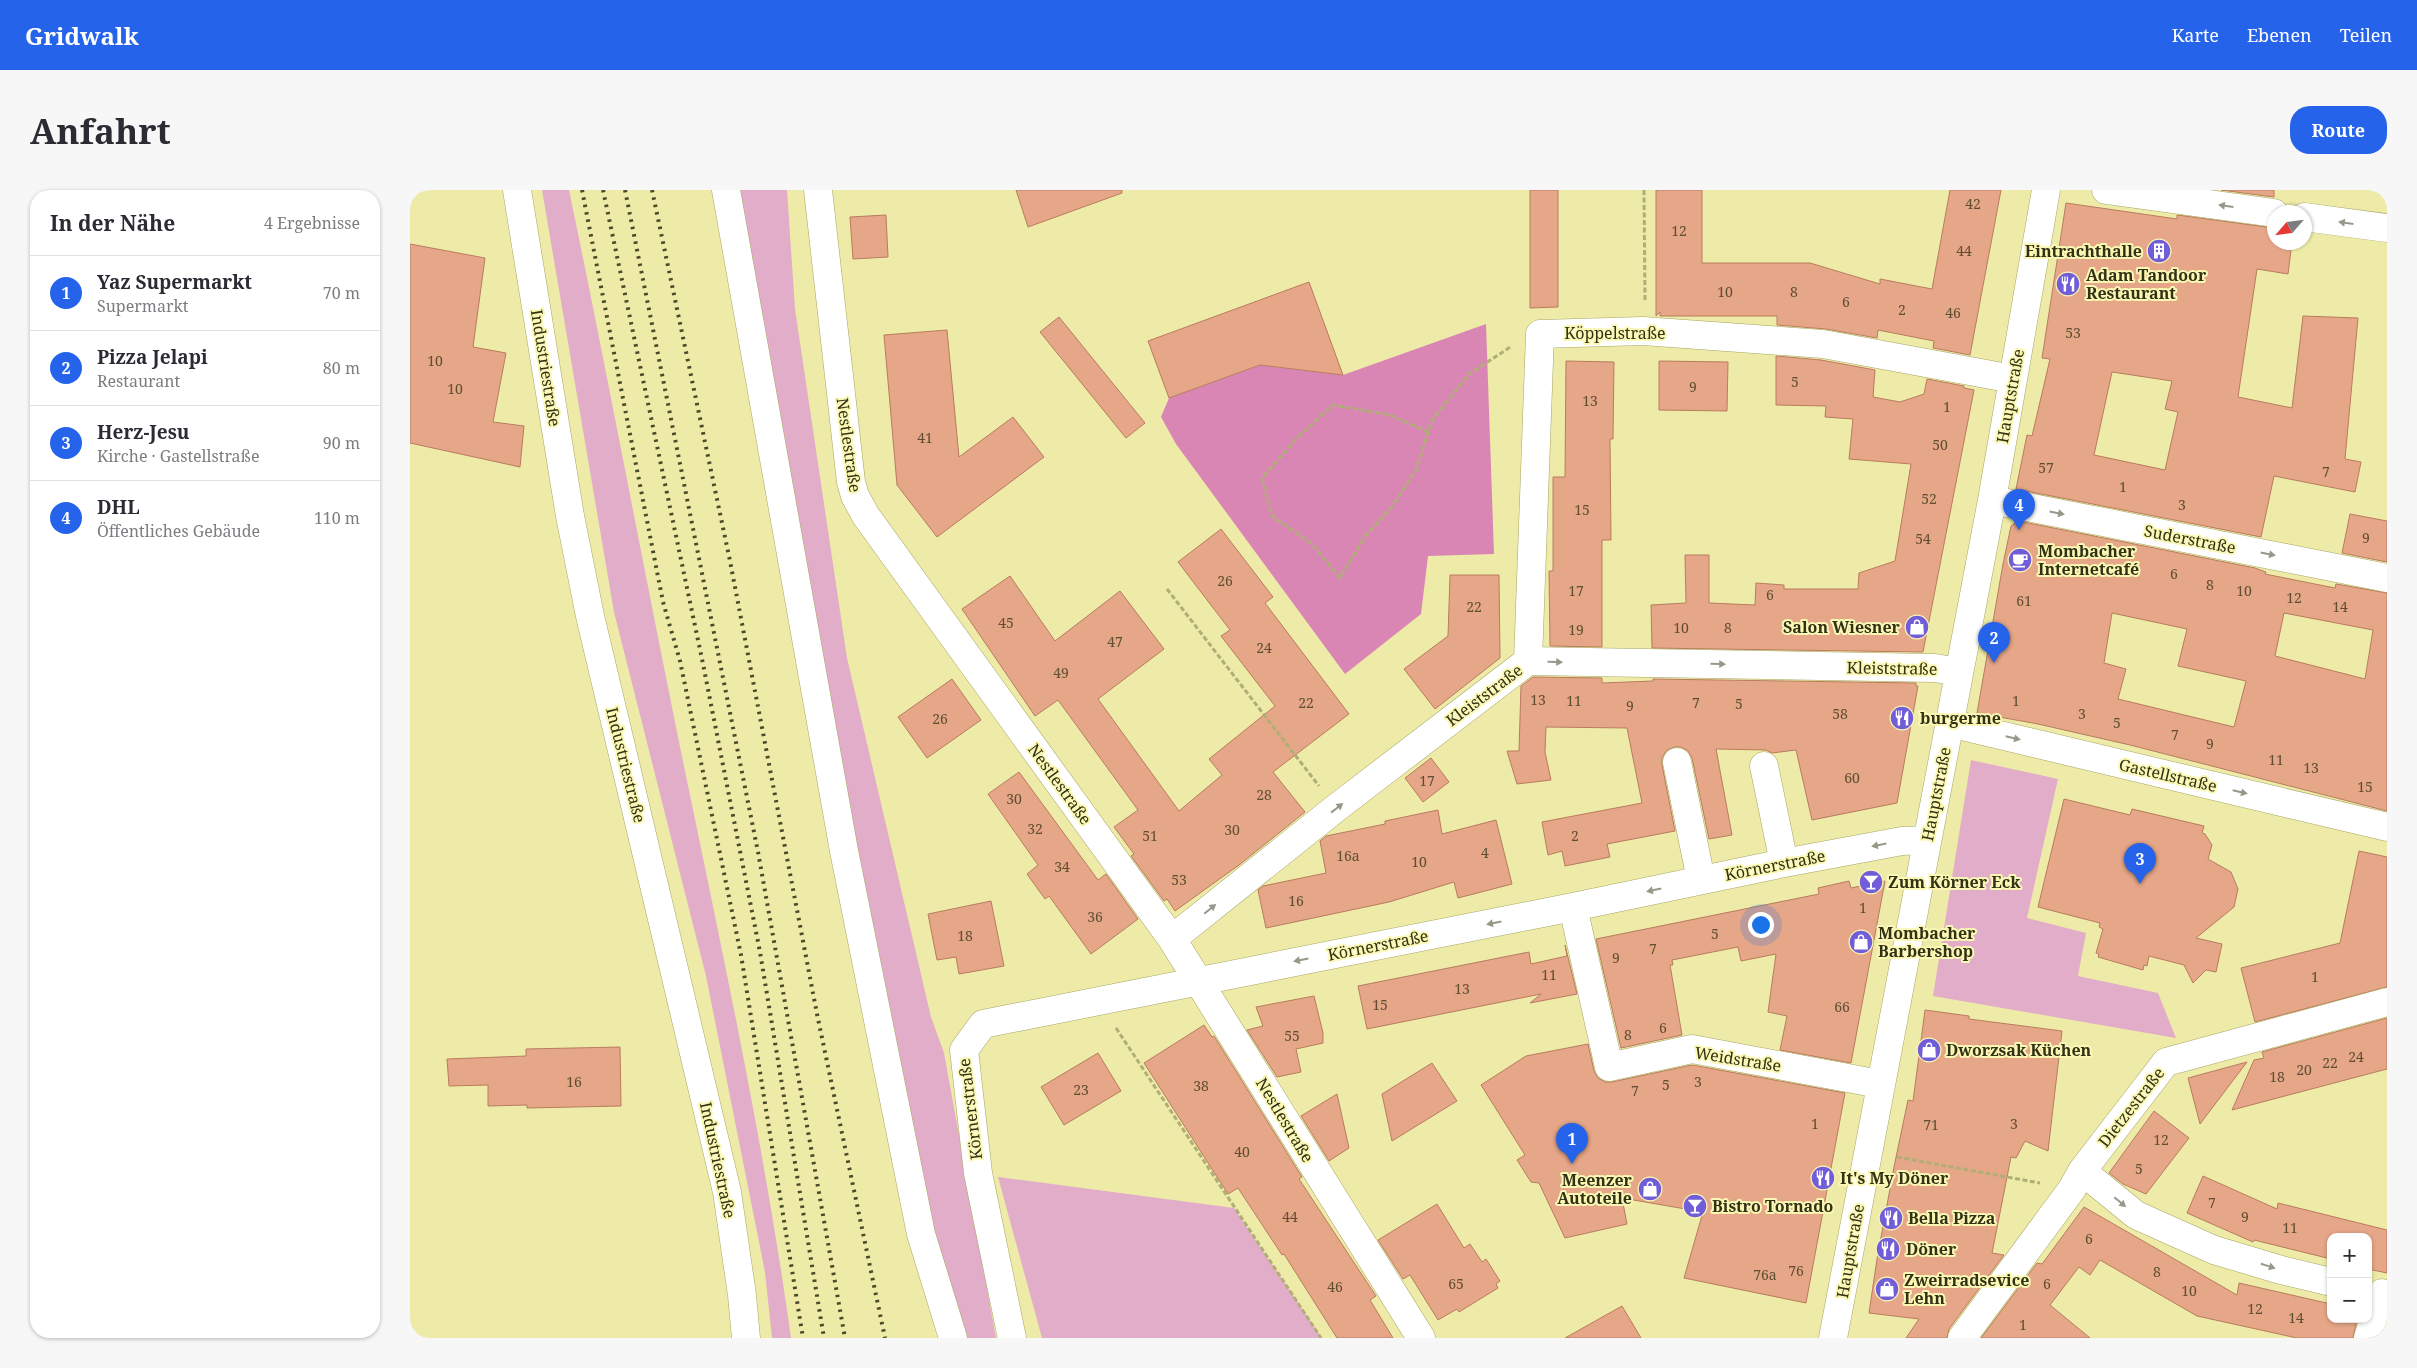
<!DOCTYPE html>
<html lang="de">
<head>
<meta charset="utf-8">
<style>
	body { margin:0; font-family:"Noto Serif",serif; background:#f7f7f7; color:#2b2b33 }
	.controls { position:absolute; right:15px; bottom:15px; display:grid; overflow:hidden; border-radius:10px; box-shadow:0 1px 4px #0004 }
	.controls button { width:45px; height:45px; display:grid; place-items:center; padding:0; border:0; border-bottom:1px solid #e1e1e2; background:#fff; color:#2b2b33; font:25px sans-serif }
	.compass { position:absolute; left:1857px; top:15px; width:45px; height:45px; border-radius:50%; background:#fff; box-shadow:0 1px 4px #0004; rotate:242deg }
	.you { position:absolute; left:1350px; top:734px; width:18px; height:18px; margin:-12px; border:4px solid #fff; border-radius:50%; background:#1a73e8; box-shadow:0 0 0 8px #1a73e833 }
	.badge { display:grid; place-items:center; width:32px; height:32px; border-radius:50%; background:#2563eb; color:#fff; font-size:16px; font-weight:700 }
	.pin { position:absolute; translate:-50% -41px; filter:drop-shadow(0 1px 2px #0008) }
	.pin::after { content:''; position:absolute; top:26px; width:18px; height:15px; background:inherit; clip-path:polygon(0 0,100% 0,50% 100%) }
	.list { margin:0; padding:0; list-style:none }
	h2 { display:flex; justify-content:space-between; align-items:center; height:65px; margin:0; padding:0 20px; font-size:21px }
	h2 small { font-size:16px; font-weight:400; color:#7c7c81 }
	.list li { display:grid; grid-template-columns:32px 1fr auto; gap:15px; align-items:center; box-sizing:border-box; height:75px; padding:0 20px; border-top:1px solid #e1e1e2 }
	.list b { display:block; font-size:19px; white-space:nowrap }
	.list p { margin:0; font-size:16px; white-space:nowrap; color:#7c7c81 }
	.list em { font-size:16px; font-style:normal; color:#7c7c81 }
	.map { position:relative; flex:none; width:1977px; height:1148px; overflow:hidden; border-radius:20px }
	header { display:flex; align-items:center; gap:30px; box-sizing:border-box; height:70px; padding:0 25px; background:#2563eb; color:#fff }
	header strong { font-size:24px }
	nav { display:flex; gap:28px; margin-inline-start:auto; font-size:18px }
	.intro { display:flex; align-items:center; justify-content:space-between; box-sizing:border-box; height:120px; padding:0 30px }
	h1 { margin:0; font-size:35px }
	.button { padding:12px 22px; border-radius:20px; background:#2563eb; color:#fff; font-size:18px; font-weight:700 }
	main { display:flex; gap:30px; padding:0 30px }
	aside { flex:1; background:#fff; border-radius:20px; box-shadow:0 1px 4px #0004 }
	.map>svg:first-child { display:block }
</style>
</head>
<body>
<header>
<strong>Gridwalk</strong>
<nav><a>Karte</a><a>Ebenen</a><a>Teilen</a></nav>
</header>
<div class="intro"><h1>Anfahrt</h1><a class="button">Route</a></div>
<main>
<aside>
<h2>In der Nähe<small>4 Ergebnisse</small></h2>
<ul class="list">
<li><span class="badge">1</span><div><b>Yaz Supermarkt</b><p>Supermarkt</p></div><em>70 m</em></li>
<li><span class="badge">2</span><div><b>Pizza Jelapi</b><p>Restaurant</p></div><em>80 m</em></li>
<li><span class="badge">3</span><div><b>Herz-Jesu</b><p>Kirche · Gastellstraße</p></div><em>90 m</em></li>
<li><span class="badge">4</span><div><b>DHL</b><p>Öffentliches Gebäude</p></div><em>110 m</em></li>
</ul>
</aside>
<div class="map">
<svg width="1977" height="1148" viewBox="0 0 1977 1148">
	<rect width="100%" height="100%" fill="#edeba7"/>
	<!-- green -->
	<path fill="#e2adc8" d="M132,0H159C197,182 231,365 268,547C309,747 353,946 381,1148H362L355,1082L296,786L204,422Z
		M327,0H377L385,119L437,468L521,827L534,863L586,1148H554L529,1071L432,617Z
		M1561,570L1648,589L1617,728L1676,743L1668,786L1748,803L1766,848L1523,806Z
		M588,987L824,1018L912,1148H632Z"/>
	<!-- forest -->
	<path fill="#da86b4" d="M1076,134L1084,364L1018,366L1011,424L935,484L766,254L751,227L759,208L850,175L933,185Z"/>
	<!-- building -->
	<path fill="#e6a688" stroke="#b87c5e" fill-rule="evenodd" d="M606,0H712V3L618,37Z
		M1120,0H1148V117L1120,118Z
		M1246,0H1292V73H1400L1470,94V89L1522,99L1540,0H1591L1560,165L1523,158L1524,151L1468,140L1467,148L1416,139L1367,135V126H1250V122L1246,126Z
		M1811,0H1864V7Z
		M1656,13L1767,29V25L1864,38V52H1882L1878,84L1847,79L1828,207L1882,218L1893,126L1948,128L1935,269L1951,272L1945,302L1864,286L1851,347L1606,299L1617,245L1622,246L1640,169L1632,168ZM1702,182L1762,191L1755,219L1768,222L1755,280L1684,265Z
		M476,25L478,67L443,69L440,27Z
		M0,54L75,68L63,157L96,163L83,232L114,236L110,277L0,253Z
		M899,92L933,185L850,175L759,208L738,151Z
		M649,127L735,233L716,248L630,142Z
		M537,140L549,267L603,227L634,267L527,347L487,295L474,145Z
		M1366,166L1411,170L1465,180L1463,207L1490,212L1514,204L1517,189L1554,196V198L1564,200L1513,462L1242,458L1241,415L1276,413L1275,365H1299V413L1345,415L1346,393L1374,395V399H1448L1449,383L1485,371L1501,274L1439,269L1443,229L1415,227L1416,216L1366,215Z
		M1156,171L1204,172L1203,249H1200L1201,350H1192V457L1140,456L1139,381H1143V287H1155Z
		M1249,171L1318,172L1317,221L1249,220Z
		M1940,324L1977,331V372L1932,363Z
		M1608,331L1845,378L1856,382L1855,384L1925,398L1926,394L1977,403V621L1720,555L1628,534L1567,523L1593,374L1601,336ZM1702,423L1777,439L1768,476L1836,491L1824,537L1708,509L1716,479L1694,473ZM1874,423L1963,440L1955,489L1865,466Z
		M811,339L863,407L855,413L939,524L863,582L895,622L829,675L765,721L757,709L754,711L721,666L724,664L704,637L728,620L648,510L625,526L552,419L600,386L645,451L710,401L754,459L688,509L769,621L812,585L799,569L865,516L811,446L820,440L768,372Z
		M1040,385H1089L1090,468L1025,519L994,479L1038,446Z
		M1123,487L1192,488V493L1243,491V489L1506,493V496H1508L1487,613L1402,630L1386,560L1362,563L1356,560L1306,559L1322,645L1299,649L1282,568L1278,561L1271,557H1264L1256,561L1252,568V575L1265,641L1197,654L1200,667L1155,676L1152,661L1138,665L1132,632L1232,613L1217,538L1136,537L1135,562L1141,590L1107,594L1097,561H1109L1111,496Z
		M542,489L571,530L517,568L488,527Z
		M1021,568L1039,592L1013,612L995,588Z
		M609,582L688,690L696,684L728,729L681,764L639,706L635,709L617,684L628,675L578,604Z
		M1654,609L1716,624L1720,625L1722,619L1794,636L1792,643L1795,644L1802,655L1798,669L1821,682L1828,699L1824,717L1786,748L1812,754L1806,782L1796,780L1783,793L1774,775L1739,766L1737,776L1734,775L1733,780L1688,767L1689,764L1686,763L1693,739L1689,737L1690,733L1628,717Z
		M1028,620L1032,644L1086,630L1102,694L1048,708L1044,692L979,712L856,738L848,700L853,696L916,683L910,651L916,646L975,634V631Z
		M1949,661L1977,667V797L1845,832L1831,778L1930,753Z
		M1439,691L1441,698L1475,691L1441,873L1370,860L1377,826L1358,822L1366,764L1331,771L1328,757L1262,770L1263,775H1260L1272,845L1211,858L1186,749L1409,704L1408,698Z
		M581,711L594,776L549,784L546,767L527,770L518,724Z
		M1155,755L1167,804L1120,813L1131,804L957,839L948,796L1119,762L1121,774L1157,766Z
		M904,806L913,843V853L886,859L891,882L867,887L837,840L853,836L846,817Z
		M1515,820L1559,826V829L1652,841L1638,961L1615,951L1606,968L1601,967L1582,1063L1594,1065L1539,1139L1537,1148H1496L1509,1129L1459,1123L1467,1069L1484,977L1498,910L1503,911Z
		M1977,828V879L1822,920L1844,870L1854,868L1852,862Z
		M794,835L802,847L804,846L892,987L889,989L966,1106L960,1110L983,1148H927L874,1064L872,1065L828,998L818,1004L734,873Z
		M1178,854L1184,881L1188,888L1195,892H1202L1282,875L1435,903L1396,1113L1274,1088L1293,1022L1212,1008L1217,1034L1155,1048L1129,993L1121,992L1107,970L1115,965L1071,895L1116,866Z
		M210,857L211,916L117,918V915L78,916V895L39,896L37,869L116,866V859Z
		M688,863L711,901L654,935L631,897Z
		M1837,872L1790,934L1778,888Z
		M1022,873L1047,911L982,951L972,904Z
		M927,904L939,958L919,971L891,926Z
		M1744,921L1779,948L1736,1004L1713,994L1699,983Z
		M1793,986L1867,1019L1868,1013L1977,1040V1083L1958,1079V1047H1921V1069L1844,1050L1843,1052L1777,1023Z
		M1027,1014L1054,1058L1060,1054L1072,1072L1076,1069L1090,1091L1086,1094L1088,1098L1049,1122L1047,1119L1028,1130L1000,1085L993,1089L968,1050Z
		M1674,1017L1827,1105L1829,1093L1921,1114V1129H1947L1943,1148H1887L1787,1126L1690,1070L1680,1085L1669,1077L1640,1115L1680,1148H1571L1627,1073L1632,1074Z
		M1212,1116L1231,1148H1155Z"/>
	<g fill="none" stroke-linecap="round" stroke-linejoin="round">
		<!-- minor casing -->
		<g stroke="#a8a664" stroke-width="29">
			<path id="minor" d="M107,0L160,326L180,426L317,1002L332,1105L336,1148
				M316,0L434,661L511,1044L543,1148
				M408,0L441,292L445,306L456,326L762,749L1011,1148
				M1696,0L1864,23
				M1894,27L1977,38
				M1582,310L1977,388
				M1118,471L1130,144L1233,141L1413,154L1603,189
				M1539,533L1977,637
				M1267,572L1291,690
				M1354,576L1374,673
				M1163,717L1199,877L1282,859L1470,894
				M762,749L926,618L1118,471L1525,478L1548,482
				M1672,981L1726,1025L1804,1060L1871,1080L1921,1092
				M602,1148L568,983L554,860L573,834L1163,717L1374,673L1492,651L1517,650
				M1423,1148L1582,310L1636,0
				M1552,1148L1662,999L1672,981L1756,872L1977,812
				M1958,1148L1972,1103"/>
		</g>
		<!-- path -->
		<path stroke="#b0ae77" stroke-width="3" stroke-dasharray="5 2.5" stroke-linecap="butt" d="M1234,0L1235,112
			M1019,242L980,225L923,215L888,247L852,288L862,326L901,353L930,388L956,345L981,318L1006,280L1022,230L1059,184L1102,156
			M757,399L909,596
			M706,838L911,1148
			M1487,967L1630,993"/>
		<!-- minor -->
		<use href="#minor" stroke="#fff" stroke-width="28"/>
		<!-- rail -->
		<path stroke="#4b4a29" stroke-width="4" stroke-dasharray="2.5 5" stroke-linecap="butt" d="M172,0L253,412L270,471L331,765L393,1148
			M193,0L292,469L350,762L414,1148
			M215,0L348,662L435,1148
			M242,0L320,371L407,824L475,1148"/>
	</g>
	<!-- one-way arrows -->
	<defs><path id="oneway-solid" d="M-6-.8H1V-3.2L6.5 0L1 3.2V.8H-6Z" transform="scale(1.25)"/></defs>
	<g fill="#98988a">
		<use href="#oneway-solid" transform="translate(1816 16) rotate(-172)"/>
		<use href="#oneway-solid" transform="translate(1936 33) rotate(-172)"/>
		<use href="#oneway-solid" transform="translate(1647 323) rotate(11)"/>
		<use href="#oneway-solid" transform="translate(1858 364) rotate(11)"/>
		<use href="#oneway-solid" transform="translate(1145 472) rotate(1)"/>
		<use href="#oneway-solid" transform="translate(1308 474) rotate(1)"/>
		<use href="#oneway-solid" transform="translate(1603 548) rotate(13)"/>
		<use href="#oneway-solid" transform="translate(1830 602) rotate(13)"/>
		<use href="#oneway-solid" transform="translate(927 618) rotate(-38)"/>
		<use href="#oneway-solid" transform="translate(1469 655) rotate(169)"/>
		<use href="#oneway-solid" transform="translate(1244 700) rotate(168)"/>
		<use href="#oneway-solid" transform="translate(800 719) rotate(-39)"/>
		<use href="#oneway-solid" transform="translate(1084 733) rotate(169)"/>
		<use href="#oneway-solid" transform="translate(891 770) rotate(169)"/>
		<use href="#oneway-solid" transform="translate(1710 1012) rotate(40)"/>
		<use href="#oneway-solid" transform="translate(1858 1076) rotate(17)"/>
	</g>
	<!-- icons -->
	<defs>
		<g id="building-disc" transform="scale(1.25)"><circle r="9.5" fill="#715dd7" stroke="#faf8b4"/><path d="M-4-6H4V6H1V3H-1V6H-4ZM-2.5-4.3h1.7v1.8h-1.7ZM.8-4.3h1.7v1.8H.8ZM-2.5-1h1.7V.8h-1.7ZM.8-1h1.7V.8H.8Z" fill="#fff"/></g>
		<g id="restaurant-disc" transform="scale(1.25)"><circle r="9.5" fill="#715dd7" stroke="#faf8b4"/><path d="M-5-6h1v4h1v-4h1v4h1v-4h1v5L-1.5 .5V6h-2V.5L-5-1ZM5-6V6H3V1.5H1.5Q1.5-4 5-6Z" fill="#fff"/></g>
		<g id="cafe-disc" transform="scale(1.25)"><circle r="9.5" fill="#715dd7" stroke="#faf8b4"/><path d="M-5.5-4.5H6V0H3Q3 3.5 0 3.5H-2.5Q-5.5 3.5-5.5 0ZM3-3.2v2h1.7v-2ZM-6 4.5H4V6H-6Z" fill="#fff"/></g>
		<g id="shop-disc" transform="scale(1.25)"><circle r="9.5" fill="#715dd7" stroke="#faf8b4"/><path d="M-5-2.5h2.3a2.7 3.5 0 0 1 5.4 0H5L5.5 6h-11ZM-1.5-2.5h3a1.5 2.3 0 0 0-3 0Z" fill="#fff"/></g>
		<g id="bar-disc" transform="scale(1.25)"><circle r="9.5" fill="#715dd7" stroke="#faf8b4"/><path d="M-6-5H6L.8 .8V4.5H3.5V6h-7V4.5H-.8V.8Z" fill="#fff"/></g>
	</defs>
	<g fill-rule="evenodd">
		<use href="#building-disc" x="1749" y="61"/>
		<use href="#restaurant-disc" x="1658" y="94"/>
		<use href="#cafe-disc" x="1610" y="370"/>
		<use href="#shop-disc" x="1507" y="437"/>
		<use href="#restaurant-disc" x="1492" y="528"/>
		<use href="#bar-disc" x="1461" y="692"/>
		<use href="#shop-disc" x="1451" y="752"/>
		<use href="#shop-disc" x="1519" y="860"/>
		<use href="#restaurant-disc" x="1413" y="988"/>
		<use href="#shop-disc" x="1240" y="999"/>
		<use href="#bar-disc" x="1285" y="1016"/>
		<use href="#restaurant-disc" x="1481" y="1028"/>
		<use href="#restaurant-disc" x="1478" y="1059"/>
		<use href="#shop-disc" x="1477" y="1099"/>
	</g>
	<g text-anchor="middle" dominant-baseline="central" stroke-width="4" stroke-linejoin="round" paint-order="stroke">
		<!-- number labels -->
		<g font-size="14" fill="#5f4e32">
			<text x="1563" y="13">42</text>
			<text x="1269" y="40">12</text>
			<text x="1554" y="60">44</text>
			<text x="1315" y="101">10</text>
			<text x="1384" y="101">8</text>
			<text x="1436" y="111">6</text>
			<text x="1492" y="119">2</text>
			<text x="1543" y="122">46</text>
			<text x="1663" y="142">53</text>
			<text x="25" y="170">10</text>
			<text x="1385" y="191">5</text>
			<text x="1283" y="196">9</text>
			<text x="45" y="198">10</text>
			<text x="1180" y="210">13</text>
			<text x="1537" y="216">1</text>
			<text x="515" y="247">41</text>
			<text x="1530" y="254">50</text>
			<text x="1636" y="277">57</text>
			<text x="1916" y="281">7</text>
			<text x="1713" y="296">1</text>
			<text x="1519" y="308">52</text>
			<text x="1772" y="314">3</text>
			<text x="1172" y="319">15</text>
			<text x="1956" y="347">9</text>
			<text x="1513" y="348">54</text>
			<text x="1764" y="383">6</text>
			<text x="815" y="390">26</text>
			<text x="1800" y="394">8</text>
			<text x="1166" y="400">17</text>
			<text x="1834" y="400">10</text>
			<text x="1360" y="404">6</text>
			<text x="1884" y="407">12</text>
			<text x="1614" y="410">61</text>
			<text x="1064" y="416">22</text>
			<text x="1930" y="416">14</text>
			<text x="596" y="432">45</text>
			<text x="1271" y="437">10</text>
			<text x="1318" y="437">8</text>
			<text x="1166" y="439">19</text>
			<text x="705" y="451">47</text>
			<text x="854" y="457">24</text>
			<text x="651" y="482">49</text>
			<text x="1128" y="509">13</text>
			<text x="1164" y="510">11</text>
			<text x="1606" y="510">1</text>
			<text x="896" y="512">22</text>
			<text x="1286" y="512">7</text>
			<text x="1329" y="513">5</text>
			<text x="1220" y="515">9</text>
			<text x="1430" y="523">58</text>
			<text x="1672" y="523">3</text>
			<text x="530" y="528">26</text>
			<text x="1707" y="532">5</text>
			<text x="1765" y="544">7</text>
			<text x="1800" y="553">9</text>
			<text x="1866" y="569">11</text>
			<text x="1901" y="577">13</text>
			<text x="1442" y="587">60</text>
			<text x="1017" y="590">17</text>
			<text x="1955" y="596">15</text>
			<text x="854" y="604">28</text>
			<text x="604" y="608">30</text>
			<text x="625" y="638">32</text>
			<text x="822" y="639">30</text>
			<text x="740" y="645">51</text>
			<text x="1165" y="645">2</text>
			<text x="1075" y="662">4</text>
			<text x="938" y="665">16a</text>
			<text x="1009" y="671">10</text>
			<text x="652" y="676">34</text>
			<text x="769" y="689">53</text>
			<text x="886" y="710">16</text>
			<text x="1453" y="717">1</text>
			<text x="685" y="726">36</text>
			<text x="1305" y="743">5</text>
			<text x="555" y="745">18</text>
			<text x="1243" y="758">7</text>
			<text x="1206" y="767">9</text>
			<text x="1139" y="784">11</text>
			<text x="1905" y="786">1</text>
			<text x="1052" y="798">13</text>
			<text x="970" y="814">15</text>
			<text x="1432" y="816">66</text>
			<text x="1253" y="837">6</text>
			<text x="1218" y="844">8</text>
			<text x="882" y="845">55</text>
			<text x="1946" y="866">24</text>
			<text x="1920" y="872">22</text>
			<text x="1894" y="879">20</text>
			<text x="1867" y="886">18</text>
			<text x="164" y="891">16</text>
			<text x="1288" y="891">3</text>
			<text x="1256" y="894">5</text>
			<text x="791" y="895">38</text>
			<text x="671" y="899">23</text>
			<text x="1225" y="900">7</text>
			<text x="1405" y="933">1</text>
			<text x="1604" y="933">3</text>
			<text x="1521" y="934">71</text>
			<text x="1751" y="949">12</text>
			<text x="832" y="961">40</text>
			<text x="1729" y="978">5</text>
			<text x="1802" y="1012">7</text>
			<text x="880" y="1026">44</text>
			<text x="1835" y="1026">9</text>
			<text x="1880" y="1037">11</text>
			<text x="1679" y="1048">6</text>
			<text x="1386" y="1080">76</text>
			<text x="1747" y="1081">8</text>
			<text x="1355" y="1084">76a</text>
			<text x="1046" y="1093">65</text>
			<text x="1637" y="1093">6</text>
			<text x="925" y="1096">46</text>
			<text x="1779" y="1100">10</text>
			<text x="1845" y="1118">12</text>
			<text x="1886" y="1127">14</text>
			<text x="1613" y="1134">1</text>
		</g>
		<!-- poi labels -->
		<g font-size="16" font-weight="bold" fill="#323116" stroke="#faf8b4" text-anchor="start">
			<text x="1732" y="61" text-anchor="end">Eintrachthalle</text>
			<text x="1676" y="85">Adam Tandoor<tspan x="1676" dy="18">Restaurant</tspan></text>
			<text x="1628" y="361">Mombacher<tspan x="1628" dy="18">Internetcafé</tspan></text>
			<text x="1490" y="437" text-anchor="end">Salon Wiesner</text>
			<text x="1510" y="528">burgerme</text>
			<text x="1478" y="692">Zum Körner Eck</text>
			<text x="1468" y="743">Mombacher<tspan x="1468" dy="18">Barbershop</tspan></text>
			<text x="1536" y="860">Dworzsak Küchen</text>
			<text x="1430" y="988">It's My Döner</text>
			<text x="1222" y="990" text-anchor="end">Meenzer<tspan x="1222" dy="18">Autoteile</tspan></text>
			<text x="1302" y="1016">Bistro Tornado</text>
			<text x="1498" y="1028">Bella Pizza</text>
			<text x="1496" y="1059">Döner</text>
			<text x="1494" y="1090">Zweirradsevice<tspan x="1494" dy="18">Lehn</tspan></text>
		</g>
		<!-- street labels -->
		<g font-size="16" fill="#323116" stroke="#faf8b4">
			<text x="1205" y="143">Köppelstraße</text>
			<text transform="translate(136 178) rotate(81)">Industriestraße</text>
			<text transform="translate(1600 206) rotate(-80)">Hauptstraße</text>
			<text transform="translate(439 255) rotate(82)">Nestlestraße</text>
			<text transform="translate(1780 349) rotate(11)">Suderstraße</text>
			<text transform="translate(1482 478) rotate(1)">Kleiststraße</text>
			<text transform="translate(1074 505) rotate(-37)">Kleiststraße</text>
			<text transform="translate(216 575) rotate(76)">Industriestraße</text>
			<text transform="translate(1758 585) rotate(13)">Gastellstraße</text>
			<text transform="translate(650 594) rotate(54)">Nestlestraße</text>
			<text transform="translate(1526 604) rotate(-79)">Hauptstraße</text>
			<text transform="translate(1365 675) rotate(-11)">Körnerstraße</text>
			<text transform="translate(968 755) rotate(-11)">Körnerstraße</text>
			<text transform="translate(1328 869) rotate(9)">Weidstraße</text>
			<text transform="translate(1721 917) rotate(-52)">Dietzestraße</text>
			<text transform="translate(560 919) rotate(-97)">Körnerstraße</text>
			<text transform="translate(875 930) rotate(59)">Nestlestraße</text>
			<text transform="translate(308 970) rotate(78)">Industriestraße</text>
			<text transform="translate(1440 1061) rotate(-80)">Hauptstraße</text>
		</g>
	</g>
</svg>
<div class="controls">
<button>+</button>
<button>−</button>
</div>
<svg class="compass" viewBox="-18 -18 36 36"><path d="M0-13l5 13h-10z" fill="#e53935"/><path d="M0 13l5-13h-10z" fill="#7c7c81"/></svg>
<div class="you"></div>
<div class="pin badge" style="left:1162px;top:974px">1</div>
<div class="pin badge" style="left:1584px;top:473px">2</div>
<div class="pin badge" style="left:1730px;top:694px">3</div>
<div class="pin badge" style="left:1609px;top:340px">4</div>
</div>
</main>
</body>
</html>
